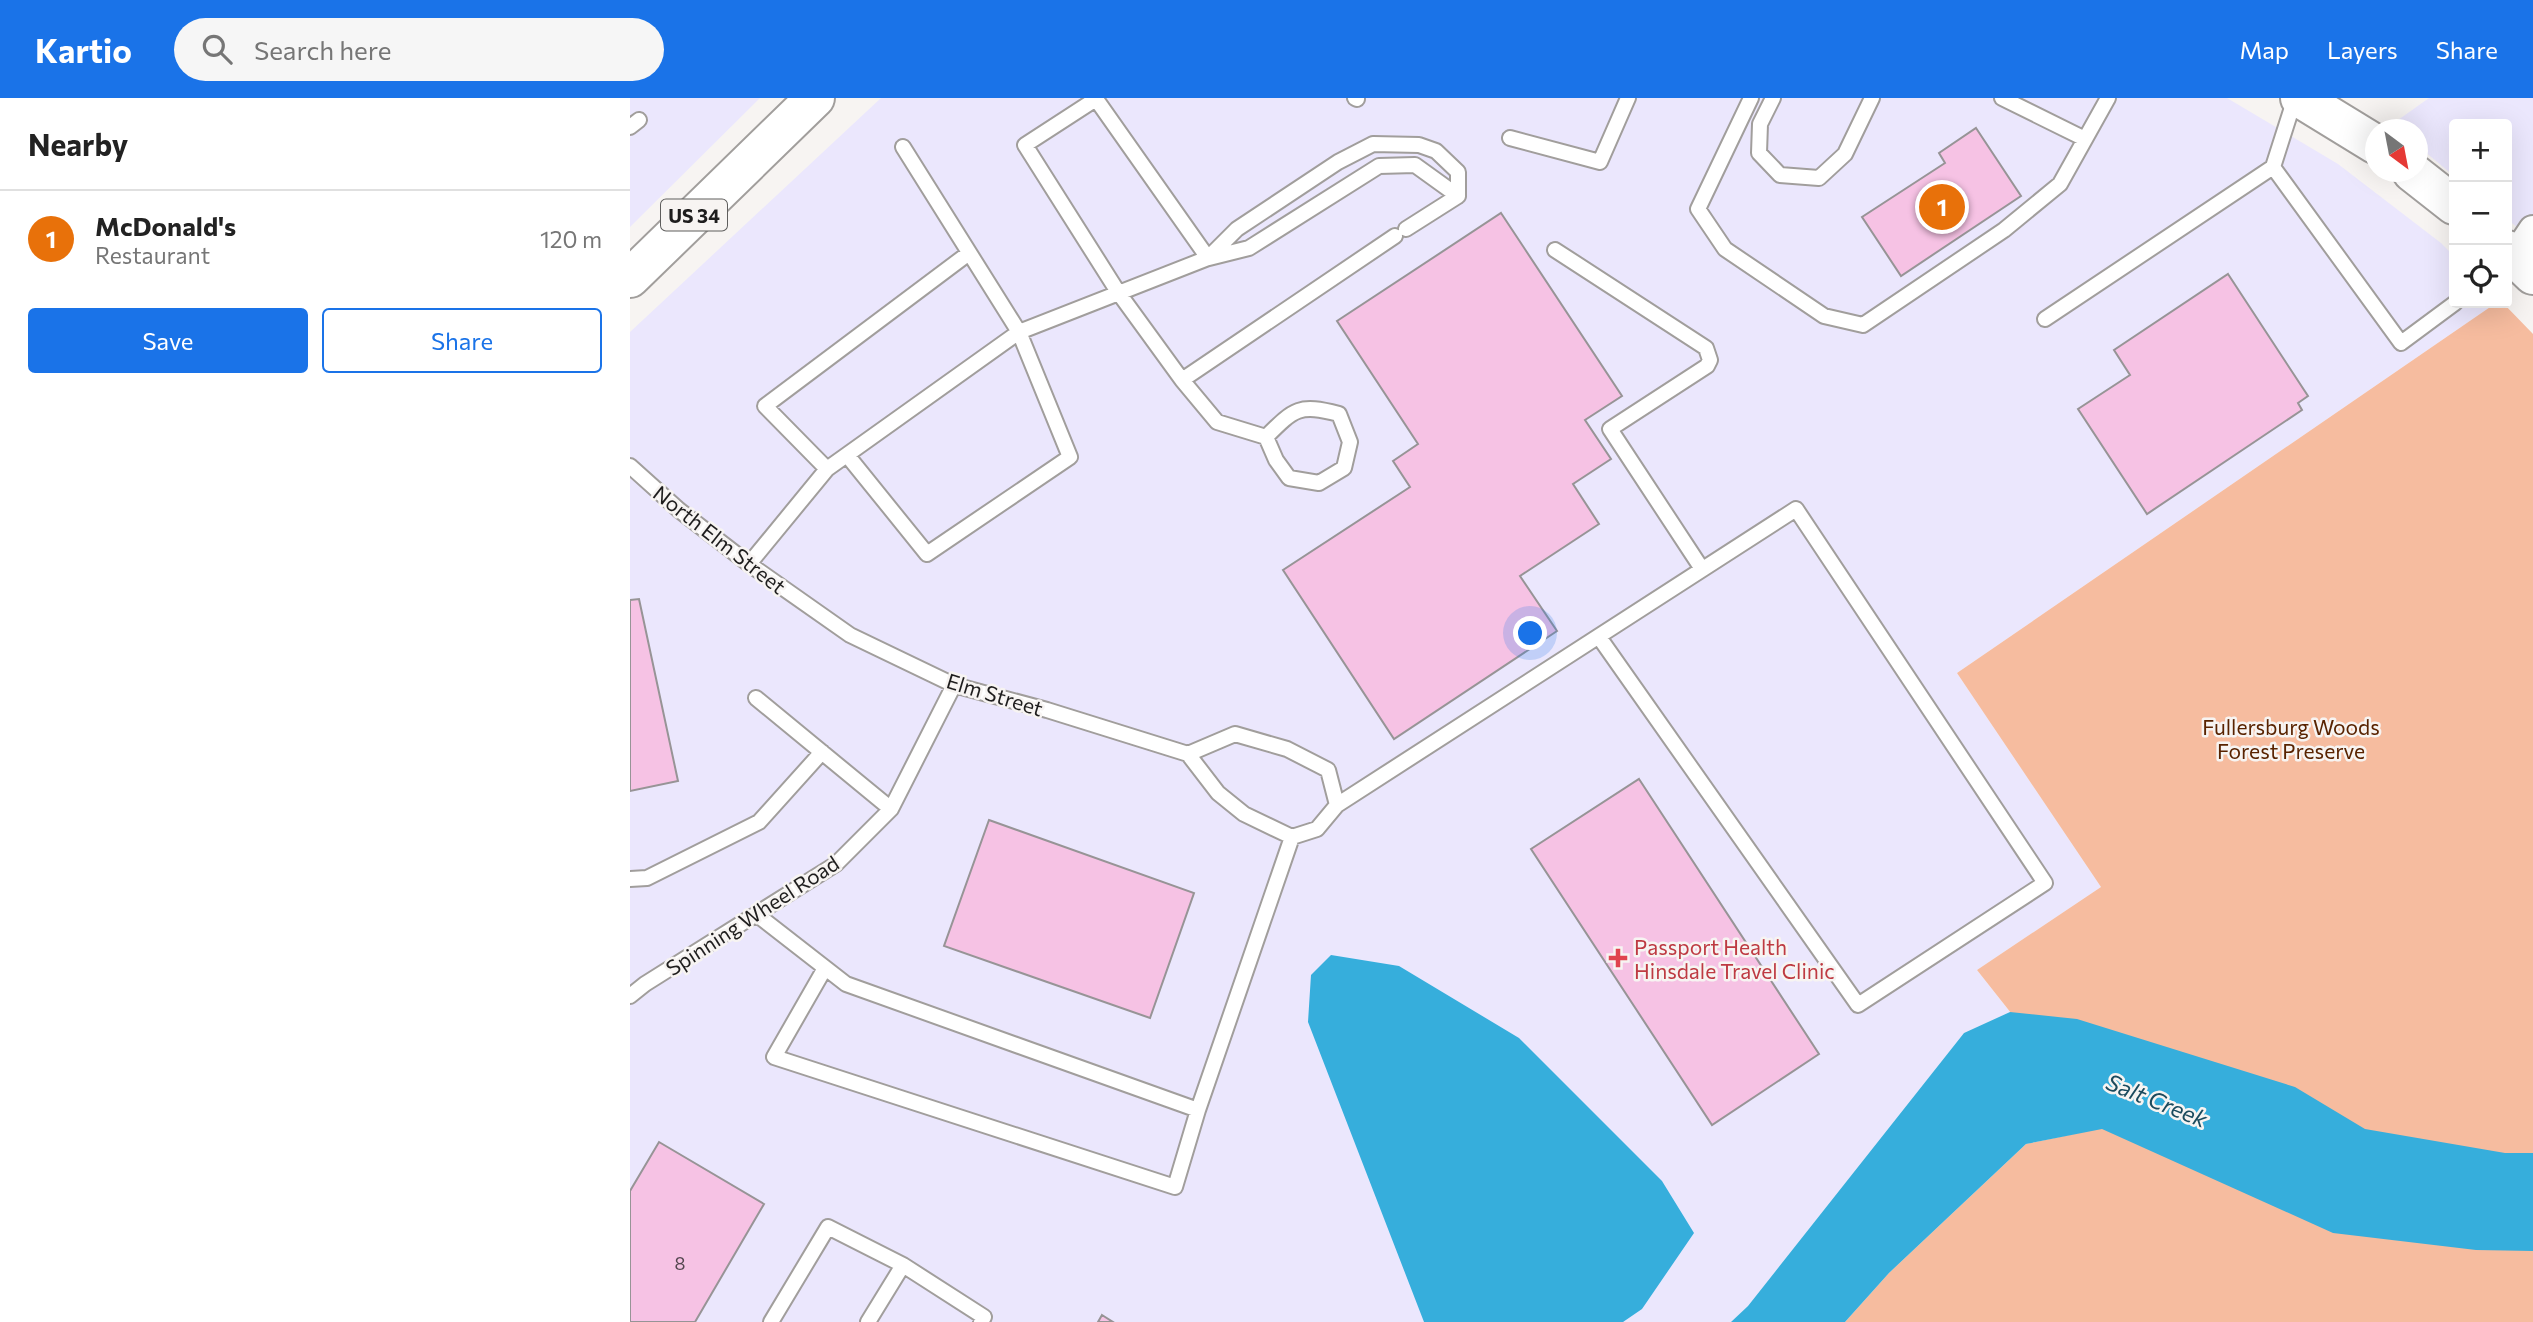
<!DOCTYPE html>
<html lang="en">
<head>
<meta charset="utf-8">
<style>
	body { margin:0; font-family:Commissioner,sans-serif; background:#f6f6f6; color:#222 }
	.controls { position:absolute; right:21px; top:21px; display:grid; overflow:hidden; border-radius:7px; box-shadow:0 7px 28px #0002 }
	.controls button { width:63px; height:63px; display:grid; place-items:center; padding:0; border:0; border-bottom:2px solid #e0e0e0; background:#fff; color:#222; font:35px sans-serif }
	.compass { position:absolute; left:1735px; top:21px; width:63px; height:63px; border-radius:50%; background:#fff; box-shadow:0 7px 28px #0002; rotate:148deg }
	.you { position:absolute; left:901px; top:536px; width:24px; height:24px; margin:-18px; border:5px solid #fff; border-radius:50%; background:#1a73e8; box-shadow:0 0 0 10px #1a73e833 }
	.badge { display:grid; place-items:center; width:46px; height:46px; border-radius:50%; background:#1a73e8; color:#fff; font-size:23px; font-weight:700 }
	.pin { position:absolute; translate:-50% -50%; border:4px solid #fff; box-shadow:0 2px 7px #0006 }
	.list { margin:0; padding:0; list-style:none }
	h2 { display:flex; justify-content:space-between; align-items:center; height:91px; margin:0; padding:0 28px; font-size:30px }
	h2 small { font-size:23px; font-weight:400; color:#767676 }
	.list li { display:grid; grid-template-columns:46px 1fr auto; gap:21px; align-items:center; box-sizing:border-box; height:98px; padding:0 28px; border-top:2px solid #e0e0e0 }
	.list b { display:block; font-size:26px; white-space:nowrap }
	.list p { margin:0; font-size:23px; white-space:nowrap; color:#767676 }
	.list em { font-size:23px; font-style:normal; color:#767676 }
	.actions { display:flex; gap:14px; padding:21px 28px }
	.actions a { flex:1; padding:16px 0; border:2px solid #1a73e8; border-radius:7px; text-align:center; font-size:24px; color:#1a73e8 }
	.actions .main { background:#1a73e8; color:#fff }
	.icon { flex:none; width:38px; height:38px; fill:none; stroke:currentColor; stroke-width:2; stroke-linecap:round; stroke-linejoin:round }
	.map { position:relative; flex:none; width:1903px; height:1224px; overflow:hidden }
	header { display:flex; align-items:center; gap:42px; box-sizing:border-box; height:98px; padding:0 35px; background:#1a73e8; color:#fff }
	header strong { font-size:33px }
	nav { display:flex; gap:38px; margin-inline-start:auto; font-size:24px }
	.search { width:490px; height:63px; background:#f6f6f6; display:flex; align-items:center; gap:18px; box-sizing:border-box; padding:0 24px; border-radius:38px; color:#767676; font-size:26px }
	main { display:flex }
	aside { flex:1; background:#fff }
	.map>svg:first-child { display:block }
</style>
</head>
<body>
<header>
<strong>Kartio</strong>
<div class="search"><svg class="icon" aria-label="search" viewBox="0 0 24 24"><circle cx="10" cy="10" r="6"/><path d="M15 15l6 6"/></svg>Search here</div>
<nav><a>Map</a><a>Layers</a><a>Share</a></nav>
</header>
<main>
<aside>
<h2>Nearby<small></small></h2>
<ul class="list">
<li><span class="badge" style="background:#e8710a">1</span><div><b>McDonald's</b><p>Restaurant</p></div><em>120 m</em></li>
</ul>
<div class="actions"><a class="main">Save</a><a>Share</a></div>
</aside>
<div class="map">
<svg width="1903" height="1224" viewBox="0 0 1903 1224">
	<rect width="100%" height="100%" fill="#f7f4f2"/>
	<!-- commercial -->
	<path fill="#ebe7fd" d="M0,0H130L0,129Z
		M251,0H1597L1708,66L1811,145L1824,158V205H1866L1327,575L1471,789L1347,872L1380,914L1334,935L1118,1208L1101,1224H0V234Z
		M1799,0H1903V142L1877,121V26H1824V78L1788,48L1787,32L1767,31L1761,27Z"/>
	<!-- green -->
	<path fill="#f6bc9f" d="M1866,205H1873L1903,236V1224H1215L1259,1175L1396,1046L1472,1030L1347,872L1471,789L1327,575Z"/>
	<!-- water -->
	<path fill="#36aedc" d="M701,857L769,868L889,940L1032,1083L1064,1135L1012,1211L993,1224H794L678,924L681,877Z
		M1380,914L1447,921L1665,989L1735,1031L1875,1055H1903V1153L1846,1152L1703,1135L1472,1031L1396,1046L1259,1175L1215,1224H1101L1118,1208L1334,935Z"/>
	<!-- building -->
	<path fill="#f6c2e4" stroke="#979496" stroke-width="2" d="M1346,30L1391,98L1271,178L1232,119L1315,65L1309,55Z
		M871,115L992,298L955,322L981,361L943,386L969,426L890,478L927,533L764,641L653,472L780,389L763,363L788,346L707,223Z
		M1598,176L1678,298L1668,305L1672,312L1517,416L1448,311L1500,277L1484,252Z
		M9,501L48,683L0,693V502Z
		M1009,681L1189,956L1082,1027L901,751Z
		M359,722L564,795L520,920L314,848Z
		M29,1044L134,1106L65,1224H0V1093Z
		M472,1217L483,1224H468Z"/>
	<g fill="none" stroke-linecap="round" stroke-linejoin="round">
		<!-- lane casing -->
		<g stroke="#a19e9c" stroke-width="18">
			<path id="lane" d="M725,0L727,1
				M1121,0L1068,111L1095,151L1194,218L1233,227L1374,132L1430,86L1478,0
				M1143,0L1130,26L1129,55L1150,77L1189,80L1215,56L1242,0
				M1372,0L1455,41
				M1665,0L1643,69L1771,245L1825,205
				M0,29L9,22
				M880,40L970,64L998,0
				M776,131L828,98
				M925,152L1076,250L1080,262L1077,268L980,331L1072,471
				M578,160L607,131L708,64L743,46L789,47L806,53L828,74V98
				M579,160L619,150L749,68L785,67L828,98
				M1415,221L1643,69
				M552,282L587,324L636,339C665,310 669,306 709,316L720,344L714,370L689,385L659,380L646,362L636,339
				M217,357L297,456L440,359L389,234L578,160L466,1L395,47L488,194L552,282L765,138
				M0,368L49,412L119,466L220,537L324,587L417,612L558,656L588,695L614,716L662,739L687,731L707,707L698,672L657,651L605,636L558,656
				M197,371L135,308L339,155
				M119,466L197,371L389,234L273,49
				M126,600L261,711
				M707,707L1166,411L1415,785L1228,907L969,539
				M0,781L17,780L129,724L192,654
				M126,816L216,886L568,1012L662,739
				M195,870L144,959L545,1089L568,1012
				M0,898L15,886L206,766L261,711L324,587
				M141,1224L198,1129L273,1167
				M238,1224L273,1167L354,1219L351,1224"/>
		</g>
		<!-- street casing -->
		<g stroke="#a19e9c" stroke-width="32">
			<path id="street" d="M1885,159L1903,132"/>
		</g>
		<!-- secondary casing -->
		<g stroke="#a19e9c" stroke-width="42">
			<path id="secondary" d="M1670,0L1745,46
				M1782,74L1824,107
				M1877,152L1903,177"/>
		</g>
		<!-- primary casing -->
		<g stroke="#a19e9c" stroke-width="42">
			<path id="primary" d="M0,180L185,0"/>
		</g>
		<!-- lane -->
		<use href="#lane" stroke="#fff" stroke-width="14"/>
		<!-- street -->
		<use href="#street" stroke="#fff" stroke-width="28"/>
		<!-- secondary -->
		<use href="#secondary" stroke="#fff" stroke-width="38"/>
		<!-- primary -->
		<use href="#primary" stroke="#fff" stroke-width="38"/>
	</g>
	<!-- markers -->
	<path fill="#e0444e" stroke="#f7f4f2" stroke-width="2.5" d="M984.5 849.5h7v7h7v7h-7v7h-7v-7h-7v-7h7z"/>
	<g text-anchor="middle" dominant-baseline="central" stroke-width="5" stroke-linejoin="round" paint-order="stroke">
		<!-- number labels -->
		<g font-size="18" fill="#54464f">
			<text x="50" y="1165">8</text>
		</g>
		<!-- shield labels -->
		<rect fill="#f7f4f2" stroke="#5f5e5d" stroke-width="2" x="31" y="101.5" width="66" height="31" rx="5"/>
		<g font-size="19" font-weight="bold" fill="#1e1d1d">
			<text x="64" y="117">US 34</text>
		</g>
		<!-- street labels -->
		<g font-size="21" fill="#1e1d1d" stroke="#f7f4f2">
			<text transform="translate(90 441) rotate(38)">North Elm Street</text>
			<text transform="translate(365 596) rotate(17)">Elm Street</text>
			<text transform="translate(122 817) rotate(-33)">Spinning Wheel Road</text>
		</g>
		<!-- park labels -->
		<g font-size="21" fill="#592300" stroke="#f7f4f2">
			<text x="1661" y="628">Fullersburg Woods<tspan x="1661" dy="24">Forest Preserve</tspan></text>
		</g>
		<!-- health labels -->
		<g font-size="21" fill="#be3a42" stroke="#f7f4f2" text-anchor="start">
			<text x="1004" y="848">Passport Health<tspan x="1004" dy="24">Hinsdale Travel Clinic</tspan></text>
		</g>
		<!-- water labels -->
		<g font-size="23" font-style="italic" fill="#1b4b5e" stroke="#f7f4f2">
			<text transform="translate(1527 1002) rotate(22)">Salt Creek</text>
		</g>
	</g>
</svg>
<div class="controls">
<button>+</button>
<button>−</button>
<button><svg class="icon" aria-label="locate" viewBox="0 0 24 24"><circle cx="12" cy="12" r="6"/><path d="M12 2v4M12 18v4M2 12h4M18 12h4"/></svg></button>
</div>
<svg class="compass" viewBox="-18 -18 36 36"><path d="M0-13l5 13h-10z" fill="#e53935"/><path d="M0 13l5-13h-10z" fill="#767676"/></svg>
<div class="you"></div>
<div class="pin badge" style="left:1312px;top:109px;background:#e8710a">1</div>
</div>
</main>
</body>
</html>
